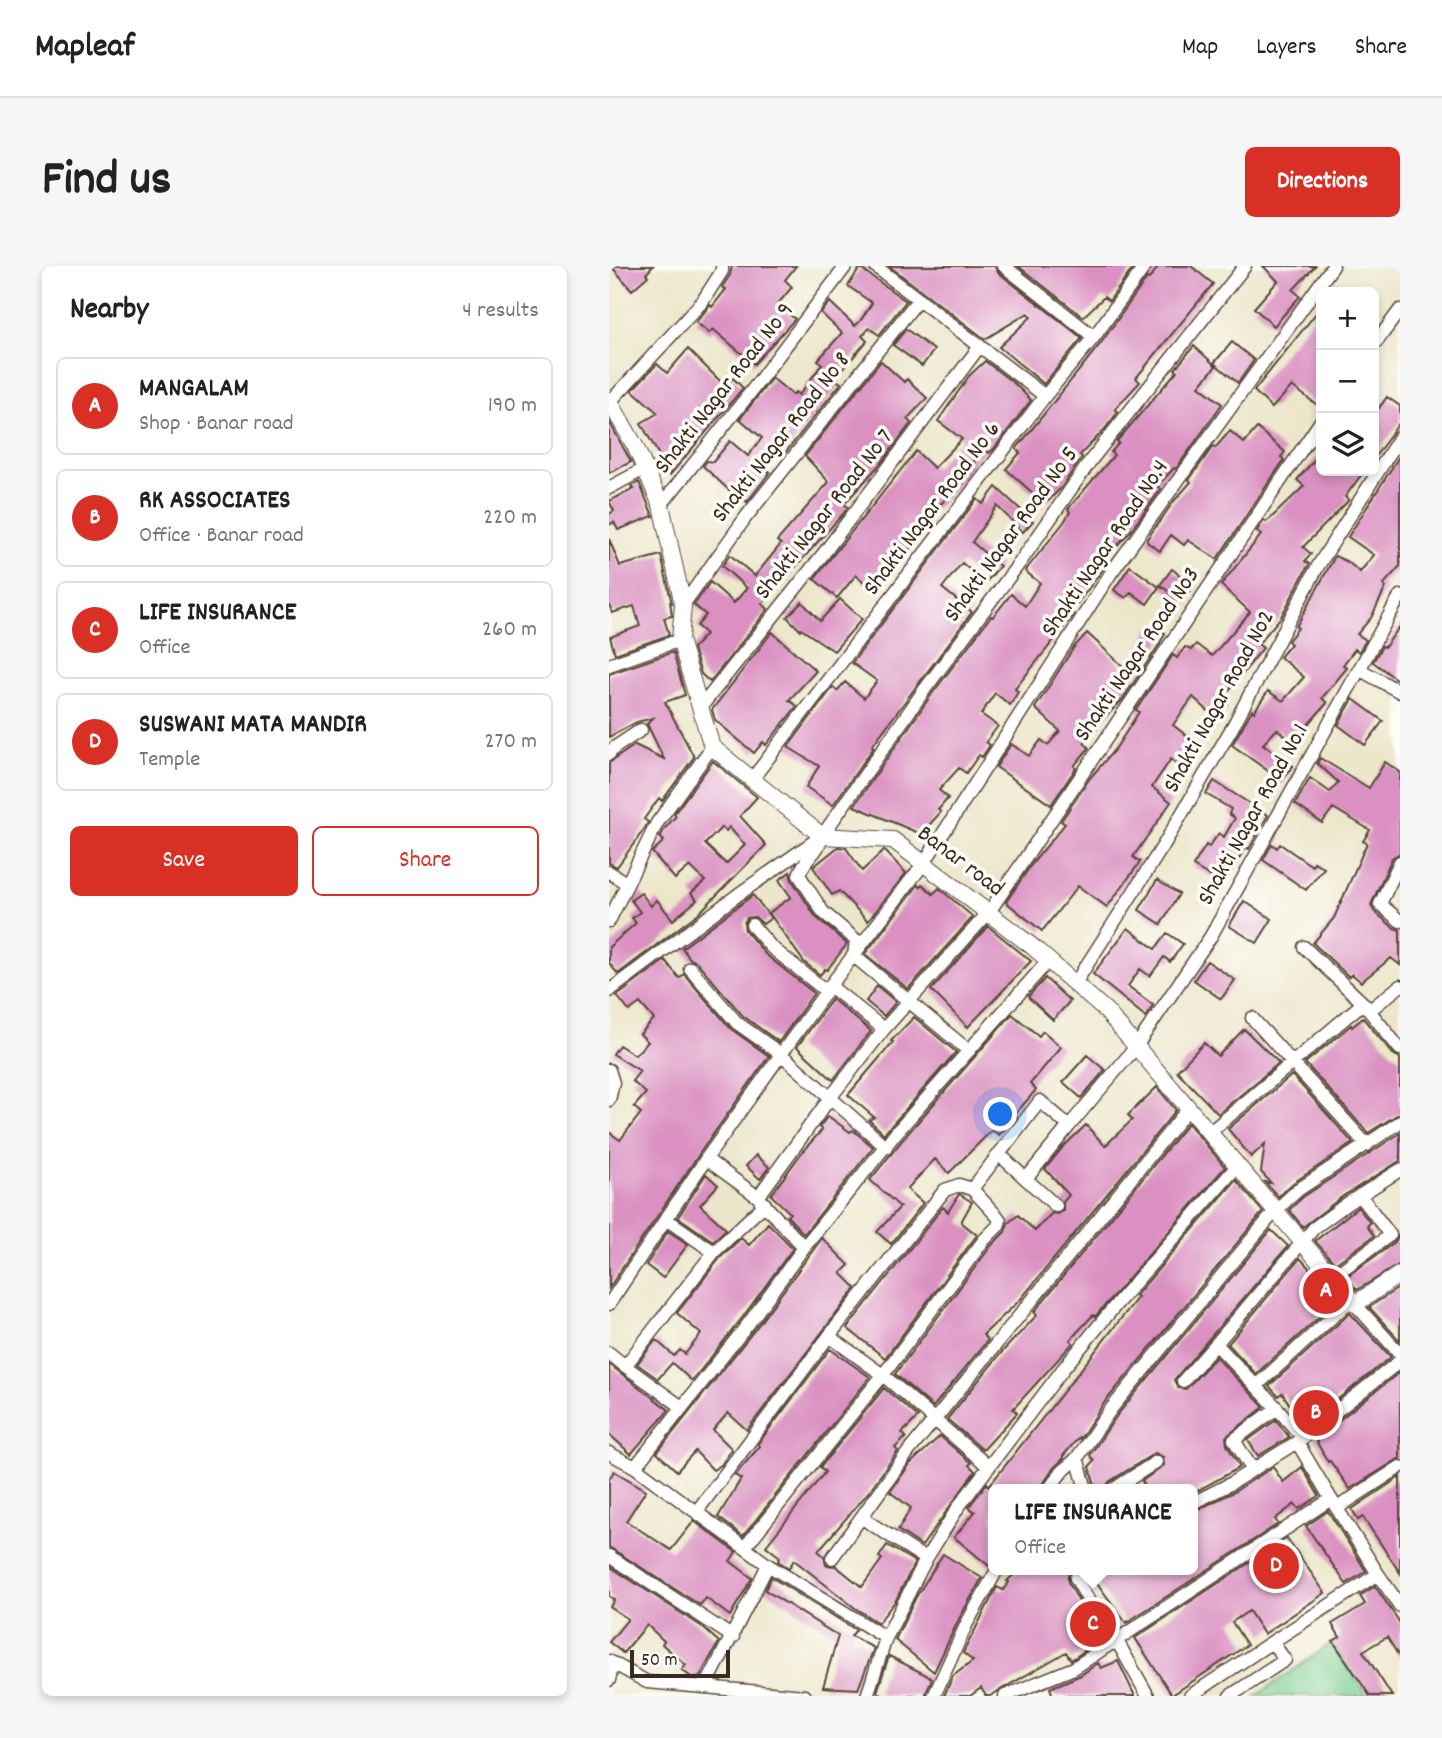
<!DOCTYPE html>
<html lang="en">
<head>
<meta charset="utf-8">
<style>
	body { margin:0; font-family:Dekko,sans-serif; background:#f6f6f6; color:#222 }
	.controls { position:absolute; right:21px; top:21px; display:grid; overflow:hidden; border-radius:10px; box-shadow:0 4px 10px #0003 }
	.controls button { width:63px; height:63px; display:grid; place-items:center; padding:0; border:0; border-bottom:2px solid #e0e0e0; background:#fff; color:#222; font:35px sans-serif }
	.scale { position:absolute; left:21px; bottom:18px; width:100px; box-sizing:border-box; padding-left:7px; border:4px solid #3b2a1e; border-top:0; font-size:19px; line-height:24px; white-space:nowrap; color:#3b2a1e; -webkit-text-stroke:5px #fdfcf7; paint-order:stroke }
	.you { position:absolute; left:392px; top:849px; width:24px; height:24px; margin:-18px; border:5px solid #fff; border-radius:50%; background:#1a73e8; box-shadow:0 0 0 10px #1a73e833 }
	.badge { display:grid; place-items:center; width:46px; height:46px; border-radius:50%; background:#d93025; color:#fff; font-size:23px; font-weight:700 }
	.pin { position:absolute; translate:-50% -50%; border:4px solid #fff; box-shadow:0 2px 7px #0006 }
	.popup { position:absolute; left:379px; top:1218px; width:210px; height:91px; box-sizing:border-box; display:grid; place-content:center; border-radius:10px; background:#fff; filter:drop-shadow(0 2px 5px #0005); font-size:23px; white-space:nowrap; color:#767676 }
	.popup b { font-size:26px; color:#222 }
	.popup::after { content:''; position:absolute; left:50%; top:100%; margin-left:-14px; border:14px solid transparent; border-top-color:#fff }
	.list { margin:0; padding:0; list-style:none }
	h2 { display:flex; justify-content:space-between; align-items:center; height:91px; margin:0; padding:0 28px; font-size:30px }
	h2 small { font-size:23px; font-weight:400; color:#767676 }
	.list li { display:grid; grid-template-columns:46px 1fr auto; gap:21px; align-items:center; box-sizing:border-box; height:98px; margin:0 14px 14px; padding:0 14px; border:2px solid #e0e0e0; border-radius:10px }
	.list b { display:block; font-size:26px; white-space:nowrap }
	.list p { margin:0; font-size:23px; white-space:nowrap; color:#767676 }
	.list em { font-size:23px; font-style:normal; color:#767676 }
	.actions { display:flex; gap:14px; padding:21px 28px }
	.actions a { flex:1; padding:16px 0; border:2px solid #d93025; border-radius:10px; text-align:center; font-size:24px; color:#d93025 }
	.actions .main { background:#d93025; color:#fff }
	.icon { flex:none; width:38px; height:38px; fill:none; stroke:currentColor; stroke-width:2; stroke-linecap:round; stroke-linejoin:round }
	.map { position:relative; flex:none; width:791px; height:1430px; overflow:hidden; border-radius:10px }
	header { display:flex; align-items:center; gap:42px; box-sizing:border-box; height:98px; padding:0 35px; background:#fff; border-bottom:2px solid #e0e0e0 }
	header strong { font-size:33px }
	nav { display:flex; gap:38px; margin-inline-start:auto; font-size:24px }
	.intro { display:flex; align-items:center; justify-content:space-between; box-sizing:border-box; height:168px; padding:0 42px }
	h1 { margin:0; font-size:49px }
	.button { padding:18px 32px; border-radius:10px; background:#d93025; color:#fff; font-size:24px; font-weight:700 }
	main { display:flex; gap:42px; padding:0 42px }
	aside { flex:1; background:#fff; border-radius:10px; box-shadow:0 4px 10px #0003 }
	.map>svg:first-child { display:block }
</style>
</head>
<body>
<header>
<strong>Mapleaf</strong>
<nav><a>Map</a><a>Layers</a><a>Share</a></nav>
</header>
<div class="intro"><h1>Find us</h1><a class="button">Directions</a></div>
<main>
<aside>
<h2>Nearby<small>4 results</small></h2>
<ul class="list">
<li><span class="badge">A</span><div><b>MANGALAM</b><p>Shop · Banar road</p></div><em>190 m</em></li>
<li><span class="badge">B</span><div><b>RK ASSOCIATES</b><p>Office · Banar road</p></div><em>220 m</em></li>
<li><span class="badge">C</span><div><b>LIFE INSURANCE</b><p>Office</p></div><em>260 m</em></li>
<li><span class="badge">D</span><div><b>SUSWANI MATA MANDIR</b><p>Temple</p></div><em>270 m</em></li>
</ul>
<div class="actions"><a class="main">Save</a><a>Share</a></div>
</aside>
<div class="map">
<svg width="791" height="1430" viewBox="0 0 791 1430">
	<rect width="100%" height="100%" fill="#fdfcf7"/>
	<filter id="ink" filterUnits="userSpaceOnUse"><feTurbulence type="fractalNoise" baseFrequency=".0143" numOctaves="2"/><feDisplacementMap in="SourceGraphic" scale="14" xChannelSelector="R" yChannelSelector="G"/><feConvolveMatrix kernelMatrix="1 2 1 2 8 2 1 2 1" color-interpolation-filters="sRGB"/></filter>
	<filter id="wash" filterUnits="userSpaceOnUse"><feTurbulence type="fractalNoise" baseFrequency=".00686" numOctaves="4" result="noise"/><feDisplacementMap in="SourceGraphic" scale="28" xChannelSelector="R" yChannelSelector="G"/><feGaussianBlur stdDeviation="1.57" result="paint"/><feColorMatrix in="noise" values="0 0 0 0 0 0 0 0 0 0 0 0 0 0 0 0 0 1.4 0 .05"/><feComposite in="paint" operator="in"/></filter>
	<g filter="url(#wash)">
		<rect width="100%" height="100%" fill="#ece6ca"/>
		<!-- green -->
		<path fill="#7fd092" stroke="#5d7d58" stroke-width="2" d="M723,1377L758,1430H647Z"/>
		<g id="blocks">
			<!-- building -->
			<path fill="#da90c1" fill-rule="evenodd" d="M2,0H44L37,8L39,10L23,24Z
				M123,0H187L176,14L183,21L168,39L186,53L145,98L104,63L100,67L87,56L101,39L103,41L117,23L113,21L121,9Z
				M280,0H386L390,7L473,72L435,118L390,81L422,51L419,47L376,73Z
				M409,0H524L525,1L500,35L495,31L474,51Z
				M550,0H582L604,18L527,112L531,116L506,143L509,146L495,164L471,189L473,191L452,222L439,235L430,227L427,230L397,203L411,187L407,183L492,77L538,12L540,13Z
				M654,0H706L684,24L691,30L665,60L645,42L669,15Z
				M251,2L297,35L270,69L260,62L253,70L258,75L225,113L232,117L176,187L167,181L153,199L161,206L138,236L123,224L122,226L94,200L98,195L104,196L121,175L139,190L153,172L131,153L163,112L184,129L186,126L190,129L213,98L209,94L233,67L212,47L221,36L246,60L251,55L263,37L239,20Z
				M712,41V142L683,120L663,142L645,125Z
				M297,63L325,84L313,100L284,79Z
				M623,76L645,94L629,117L605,97Z
				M585,80L607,100L590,120L613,138L567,203L565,202L548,220L552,223L523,263L493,296L497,299L462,346L465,348L464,350L406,423L409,426L401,439L386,427L372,448L389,460L377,476L381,479L373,491L370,489L357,507L350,502L330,524L339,532L329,544L332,546L312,568L245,540L323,428L382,350L384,351L402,328L416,340L431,317L416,305L455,256L461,246L459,243L505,189L502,186L510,177L508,175L568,105L566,103Z
				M79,83L116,120L124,112L134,122L61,209L32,157L49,147L23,124L48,98L58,107Z
				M272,95L295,116L298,113L318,132L298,153L302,157L273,196L235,238L239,241L233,249L153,338L159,343L101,416L92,408L84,382L97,368L88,360L97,349L85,339L101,316L125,337L138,322L113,300L118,293L121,289L146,310L172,278L168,275L220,216L196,190Z
				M376,95L407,119L422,134L384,184L380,187L377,184L364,196L366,198L363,201L366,203L313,257L318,262L265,325L247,309L228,332L205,313L307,185L325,202L353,173L329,155L360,110Z
				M778,131L791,140V156L765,192V149Z
				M0,155L22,196L0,207Z
				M648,162L676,186L672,191L675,194L608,293L579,274L575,279L562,269L551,285L538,276V273L565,235L582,216L580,214L604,180L606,182L621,165L635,177Z
				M712,186V205H755L736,231L740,234L694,281L702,288L696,295L700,298L672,351L649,378L654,382L613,433L619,438L607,452L584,431L564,459L583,474L576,483L579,486L568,498L562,493L543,521L562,536L524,591L531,596L498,641L469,620L433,665L397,636L422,599L456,558L452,555L481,512L507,482L530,446L527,444L564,389L568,392L576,381L582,384L587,378L603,390L641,346L612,319L652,269L648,265L655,254L657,256L662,252L695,220L688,214Z
				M791,189V300L774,319L777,321L762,352L748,368L757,374L750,386L746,383L734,399L738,402L713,432L718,437L684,476L668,463L654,478L684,500L673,515L623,479L643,444L645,446L659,425L674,435L695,411L671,391L682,378L679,375L689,362L687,361L726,290L739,296L751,306L765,289L739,271Z
				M30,216L44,250L9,264L5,256L0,259V248L5,245L0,235L25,223L23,220Z
				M387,221L424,255L414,266L388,240L363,276L391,300L376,317L353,297L333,322L363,346L263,480L265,481L224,539L197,521L210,500L179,481L224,421L228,425L236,416L255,432L268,415L243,397L368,233L374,238Z
				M0,273L11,300L52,289L63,338L61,335L63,350L55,352L60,369L6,388L1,371L31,360L25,340L3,347L0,337Z
				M521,300L550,321L538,338L522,326L517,332L505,324Z
				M563,303L585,320L573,336L551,319Z
				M231,333L253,353L225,385L192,363L191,364L178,351L193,336L211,355Z
				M543,359L556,367L550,379L513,434L489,458L490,460L475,477L480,482L465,500L467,502L442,539L387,501L402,478L420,490L432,474L439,479L451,465L426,442L465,381L478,367L518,404Z
				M791,360V416L764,396L773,380L776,381Z
				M163,366L207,405L180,434L188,440L157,479L154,476L145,487L106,454L103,444Z
				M64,386L76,429L56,436L85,491L53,535L50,532L35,553L39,556L36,562L8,601L0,597V497L26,479L55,493L38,458L44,452L28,456L0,471V408Z
				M744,433L774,455L756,479L729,459Z
				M711,492L760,522L776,496L791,506V587L783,592L762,639L765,645L785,662L791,664V699L782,692L752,716L743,708L740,711L704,677L725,652L758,577L754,575L761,564L724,542L713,557L686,538L701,512L721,526L729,516L708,497Z
				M104,495L148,531L131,550L157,579L91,646L9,708L0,697V681L27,657L23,652L31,646L22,634L32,627L42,640L48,634L64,654L88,634L82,627L96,615L81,600L66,613L43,586L55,575L51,571L56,562L67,550L65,548ZM113,561L117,565L120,561L136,579L117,598L96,578Z
				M605,515L659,549L640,583L637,581L619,610L609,604L604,612L584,600L597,579L600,581L610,567L615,571L626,552L620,548L622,543L597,528Z
				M663,578L668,582L671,578L703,600L705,596L715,602L697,624L654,594Z
				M229,581L237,582L253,605L275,584L297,607L259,655L230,625L223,629L204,601Z
				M181,606L183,614L207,651L238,678L218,704L216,703L211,709L195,696L160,647L182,631L170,614Z
				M548,614L570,628L552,658L530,644Z
				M313,618L324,628L330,622L364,651L299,723L256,688L309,619L311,621Z
				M144,629L162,652L154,658L146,651L138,652L135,657L136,664L156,688L205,727L170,776L134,750L88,696L81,693L73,682Z
				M635,635L663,653L648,677L620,660Z
				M379,660L422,695L359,761L322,724Z
				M519,662L546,683L558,667L574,678L561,696L555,691L541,710L531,703L519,720L544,739L537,751L484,708Z
				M56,694L70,712L75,708L122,763L160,790L90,888L0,1022V866L11,874L32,847L25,841L37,827L23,815L31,805L4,788L10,779L26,789L39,776L31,768L45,753L31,737L20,745L8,730Z
				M598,695L626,714L612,733L585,714Z
				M436,712L461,735L444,754L419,731Z
				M268,720L287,736L275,750L257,735Z
				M223,733L262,765L224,814L188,781Z
				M403,748L430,770L434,765L452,781L421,818L427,824L406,848L408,850L390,869L383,864L340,907L326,893L298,923L314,937L282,978L268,966L291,941L261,914L294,873Z
				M305,751L347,786L275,868L260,854L265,851L239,829L284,776L282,775Z
				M754,752L784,788L791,792V847L759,867L696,797L742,759L743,761Z
				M635,763L670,797L609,848L568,805L595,777L609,790Z
				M478,789L496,804L472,832L454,816Z
				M683,809L744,877L684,917L669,931L656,916L662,917L652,906L656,878L642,891L619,863Z
				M548,821L567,844L412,1033L374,1069L379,1074L324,1141L286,1108L382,980L396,966L399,957L409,949L426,965L443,947L449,948L454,945V936L460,929L436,903L453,882L477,859L496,880L523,854L519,849Z
				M219,850L241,866L244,864L264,881L195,968L178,950L181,947L162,929L194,885L213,864L210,861Z
				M579,857L616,901L486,1051L484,1049L461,1074L464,1077L404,1143L408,1147L374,1184L338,1153L392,1087L428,1049L425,1046Z
				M791,867V895L734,930L694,961L680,944L694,931Z
				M147,889L160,901L151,913L137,900Z
				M97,908L109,919L91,939L117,963L104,975L69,951Z
				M627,914L654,946L495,1137L471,1173L470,1171L454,1190L455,1192L444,1203L431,1223H384V1296L380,1300L345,1271L366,1246L360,1241L378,1217L380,1220L529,1031L527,1029Z
				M350,928L363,936L352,956L368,969L276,1092L238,1062L334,941L339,946Z
				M749,941L761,957L758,960L765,970L726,998L706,975Z
				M159,957L184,982L133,1052L83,1115L63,1097L49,1113L28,1098L47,1074L65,1090L71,1084L76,1088L92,1068L68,1047L111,992L132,972L140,979Z
				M662,964L679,980L565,1114L569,1122L577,1123L607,1091L655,1141L617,1171L618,1179L631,1201L584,1227V1223H538L533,1215L555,1199L554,1191L546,1187L500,1216L496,1223H487L480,1201L485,1195L481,1189L509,1148Z
				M59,965L79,978L54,1012L37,999Z
				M791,966V998L748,1024L737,1011L786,976Z
				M213,972L240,999L232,1007L247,1022L138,1164L119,1147L104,1164L123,1183L112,1199L104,1204L86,1185L68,1205L48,1187L147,1062Z
				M691,992L729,1034L647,1108L619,1078Z
				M791,1021V1075L760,1041Z
				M741,1047L782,1091L695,1160L673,1127L669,1130L660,1120Z
				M221,1083L261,1111L134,1270L109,1251L132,1213L126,1209L151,1180L149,1178Z
				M0,1098L60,1144L22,1188L0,1168Z
				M791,1106V1192L741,1223L721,1195L719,1196L706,1173Z
				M275,1122L309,1151L293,1167L297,1171L286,1182L289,1185L258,1228L209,1285L215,1290L217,1299L227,1300L253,1321L273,1293L270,1291L278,1279L306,1296L287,1334L269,1357L246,1342L185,1294L180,1302L169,1295L171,1291L157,1280L216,1206L211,1201Z
				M667,1154L680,1171L649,1190L639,1174Z
				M331,1170L362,1197L360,1199L366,1205L313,1280L289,1264L302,1242L281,1226L301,1198Z
				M664,1201L674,1216L693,1201L710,1230L690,1243L686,1238L666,1253L669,1258L517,1357L483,1310L486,1304H584V1246L625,1226Z
				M5,1205L37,1224L17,1255L62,1284L85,1255L127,1286L121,1295L143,1312L121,1350L97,1332L91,1339L0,1281V1213Z
				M791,1211V1307L754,1251L749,1254L743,1243Z
				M719,1245L757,1305L737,1318L697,1260Z
				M678,1272L716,1327L655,1368L640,1345L623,1356L638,1379L563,1429L526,1372Z
				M334,1288L373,1312L350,1353L325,1406L286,1374L307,1331Z
				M0,1300L92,1360L110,1376L90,1412L82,1411L73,1404L77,1399L53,1378L55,1375L38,1359L14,1387L0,1376L19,1353L1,1341L5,1334L0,1330Z
				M410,1304H463L459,1309V1316L492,1374L462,1394L457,1386L381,1430H377L372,1422L361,1430H335L344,1410L364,1395L354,1387L388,1321L394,1324L400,1316L398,1315Z
				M162,1311L247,1364L242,1370L265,1382L249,1423L214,1421L229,1370L156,1324Z
				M766,1320L791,1357V1392L778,1371L754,1385L783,1430H761L724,1375L731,1371L723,1358L756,1338L751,1330Z
				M280,1390L323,1412L316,1430H275L268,1426Z
				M509,1395L526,1430H444L441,1422L472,1409L489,1397L492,1402Z"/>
		</g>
	</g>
	<g filter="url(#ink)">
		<use href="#blocks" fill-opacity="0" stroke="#564638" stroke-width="2"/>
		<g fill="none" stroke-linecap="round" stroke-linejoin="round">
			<!-- minor casing -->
			<g stroke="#564638" stroke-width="15">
				<path id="minor" d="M266,0L436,130
					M395,0L485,71
					M765,79L791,44
					M1,136L93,36L113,5V0
					M0,222L37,202
					M52,239L141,127L237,0
					M74,339L137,251L309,34
					M0,399L71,374
					M750,403L791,426
					M91,442L215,287L371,80
					M0,488L5,482L32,464
					M144,512L436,130L485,71L536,0
					M791,596L771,638L791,655
					M0,606L17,617
					M0,655L48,557L103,481
					M143,659L162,681L217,725
					M81,702L128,757L172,788L277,881
					M465,719L554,580L623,462L709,300L791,171
					M221,720L315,597L502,307L724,0
					M0,725L130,628L213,570
					M754,737L791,783
					M761,744L791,720
					M643,752L758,879
					M275,763L380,646L712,155
					M360,785L245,690L247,674L214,646L190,609C197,589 208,590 213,570L316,423L412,295L482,194L636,0
					M0,804L4,817L0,834
					M600,867L754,737L695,681
					M390,888L417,913L460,860
					M417,913L447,940
					M151,934L195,981
					M105,986L156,938
					M723,1011L781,969L751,929
					M0,1038L97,893L221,720L275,763L221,832L149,931L97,893
					M746,1038L791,1088
					M220,1070L274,1109L380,1201
					M0,1087L16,1100L105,986L57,953
					M16,1100L73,1141
					M574,1115L607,1078
					M647,1120L742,1034
					M694,1172L668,1142L607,1078L705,962L739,937L791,904
					M0,1187L26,1201L159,1299L97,1420
					M26,1201L140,1057L195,981L287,867L439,695
					M643,1203L625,1174L668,1142
					M440,1223L451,1208L468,1192
					M477,1223L468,1192L502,1143L667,944L689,924L791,856
					M505,1223L547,1196
					M722,1233L688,1176L791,1095
					M584,1237L621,1218L688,1176
					M728,1242L791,1201
					M88,1245L220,1070L336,924L350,919L363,923L431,835L460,860L526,782L602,670L791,330
					M253,1252L317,1293
					M136,1281L274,1109L375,974L389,960L391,954L388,950L363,923
					M0,1290L124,1371
					M223,1292L300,1185L579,843
					M159,1299L277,1372L258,1430
					M477,1304L467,1312L504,1378
					M769,1308L791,1340
					M277,1372L317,1293L350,1240L454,1103L510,1035L629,899
					M508,1375L539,1430
					M0,1395L38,1416L196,1430
					M0,1414L4,1397
					M325,1430L358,1357L388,1304
					M396,1430L465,1402L722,1233L769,1308L663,1376L676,1394L621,1430
					M581,1430L663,1376"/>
			</g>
			<!-- tertiary casing -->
			<g stroke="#564638" stroke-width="18">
				<path id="tertiary" d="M0,134L26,180L52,239L74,339L71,374L103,481L213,570L284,574L424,681L497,745L746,1038L791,1008"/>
			</g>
			<!-- minor -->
			<use href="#minor" stroke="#fff" stroke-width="12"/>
			<!-- tertiary -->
			<use href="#tertiary" stroke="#fff" stroke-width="16"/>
		</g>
	</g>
	<g text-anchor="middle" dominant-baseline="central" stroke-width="7" stroke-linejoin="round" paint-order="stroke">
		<!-- street labels -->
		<g font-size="24" fill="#3b2a1e" stroke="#fdfcf7">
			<text transform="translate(116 123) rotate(-52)">Shakti Nagar Road No 9</text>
			<text transform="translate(173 172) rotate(-52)">Shakti Nagar Road No 8</text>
			<text transform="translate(324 243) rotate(-53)">Shakti Nagar Road No 6</text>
			<text transform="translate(216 249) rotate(-52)">Shakti Nagar Road No 7</text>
			<text transform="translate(403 269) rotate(-54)">Shakti Nagar Road No 5</text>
			<text transform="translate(497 283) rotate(-56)">Shakti Nagar Road No.4</text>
			<text transform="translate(529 389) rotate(-56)">Shakti Nagar Road No3</text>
			<text transform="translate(611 436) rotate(-61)">Shakti Nagar Road No2</text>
			<text transform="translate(645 549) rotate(-61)">Shakti Nagar Road No.1</text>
			<text transform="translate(351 596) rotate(37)">Banar road</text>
		</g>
	</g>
</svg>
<div class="controls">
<button>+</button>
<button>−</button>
<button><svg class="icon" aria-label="layers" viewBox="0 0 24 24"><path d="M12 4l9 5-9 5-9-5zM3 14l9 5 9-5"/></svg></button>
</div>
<div class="scale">50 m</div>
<div class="you"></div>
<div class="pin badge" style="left:717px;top:1025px">A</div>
<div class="pin badge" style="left:707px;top:1147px">B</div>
<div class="pin badge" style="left:484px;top:1358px">C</div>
<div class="popup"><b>LIFE INSURANCE</b>Office</div>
<div class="pin badge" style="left:667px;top:1300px">D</div>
</div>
</main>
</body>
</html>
